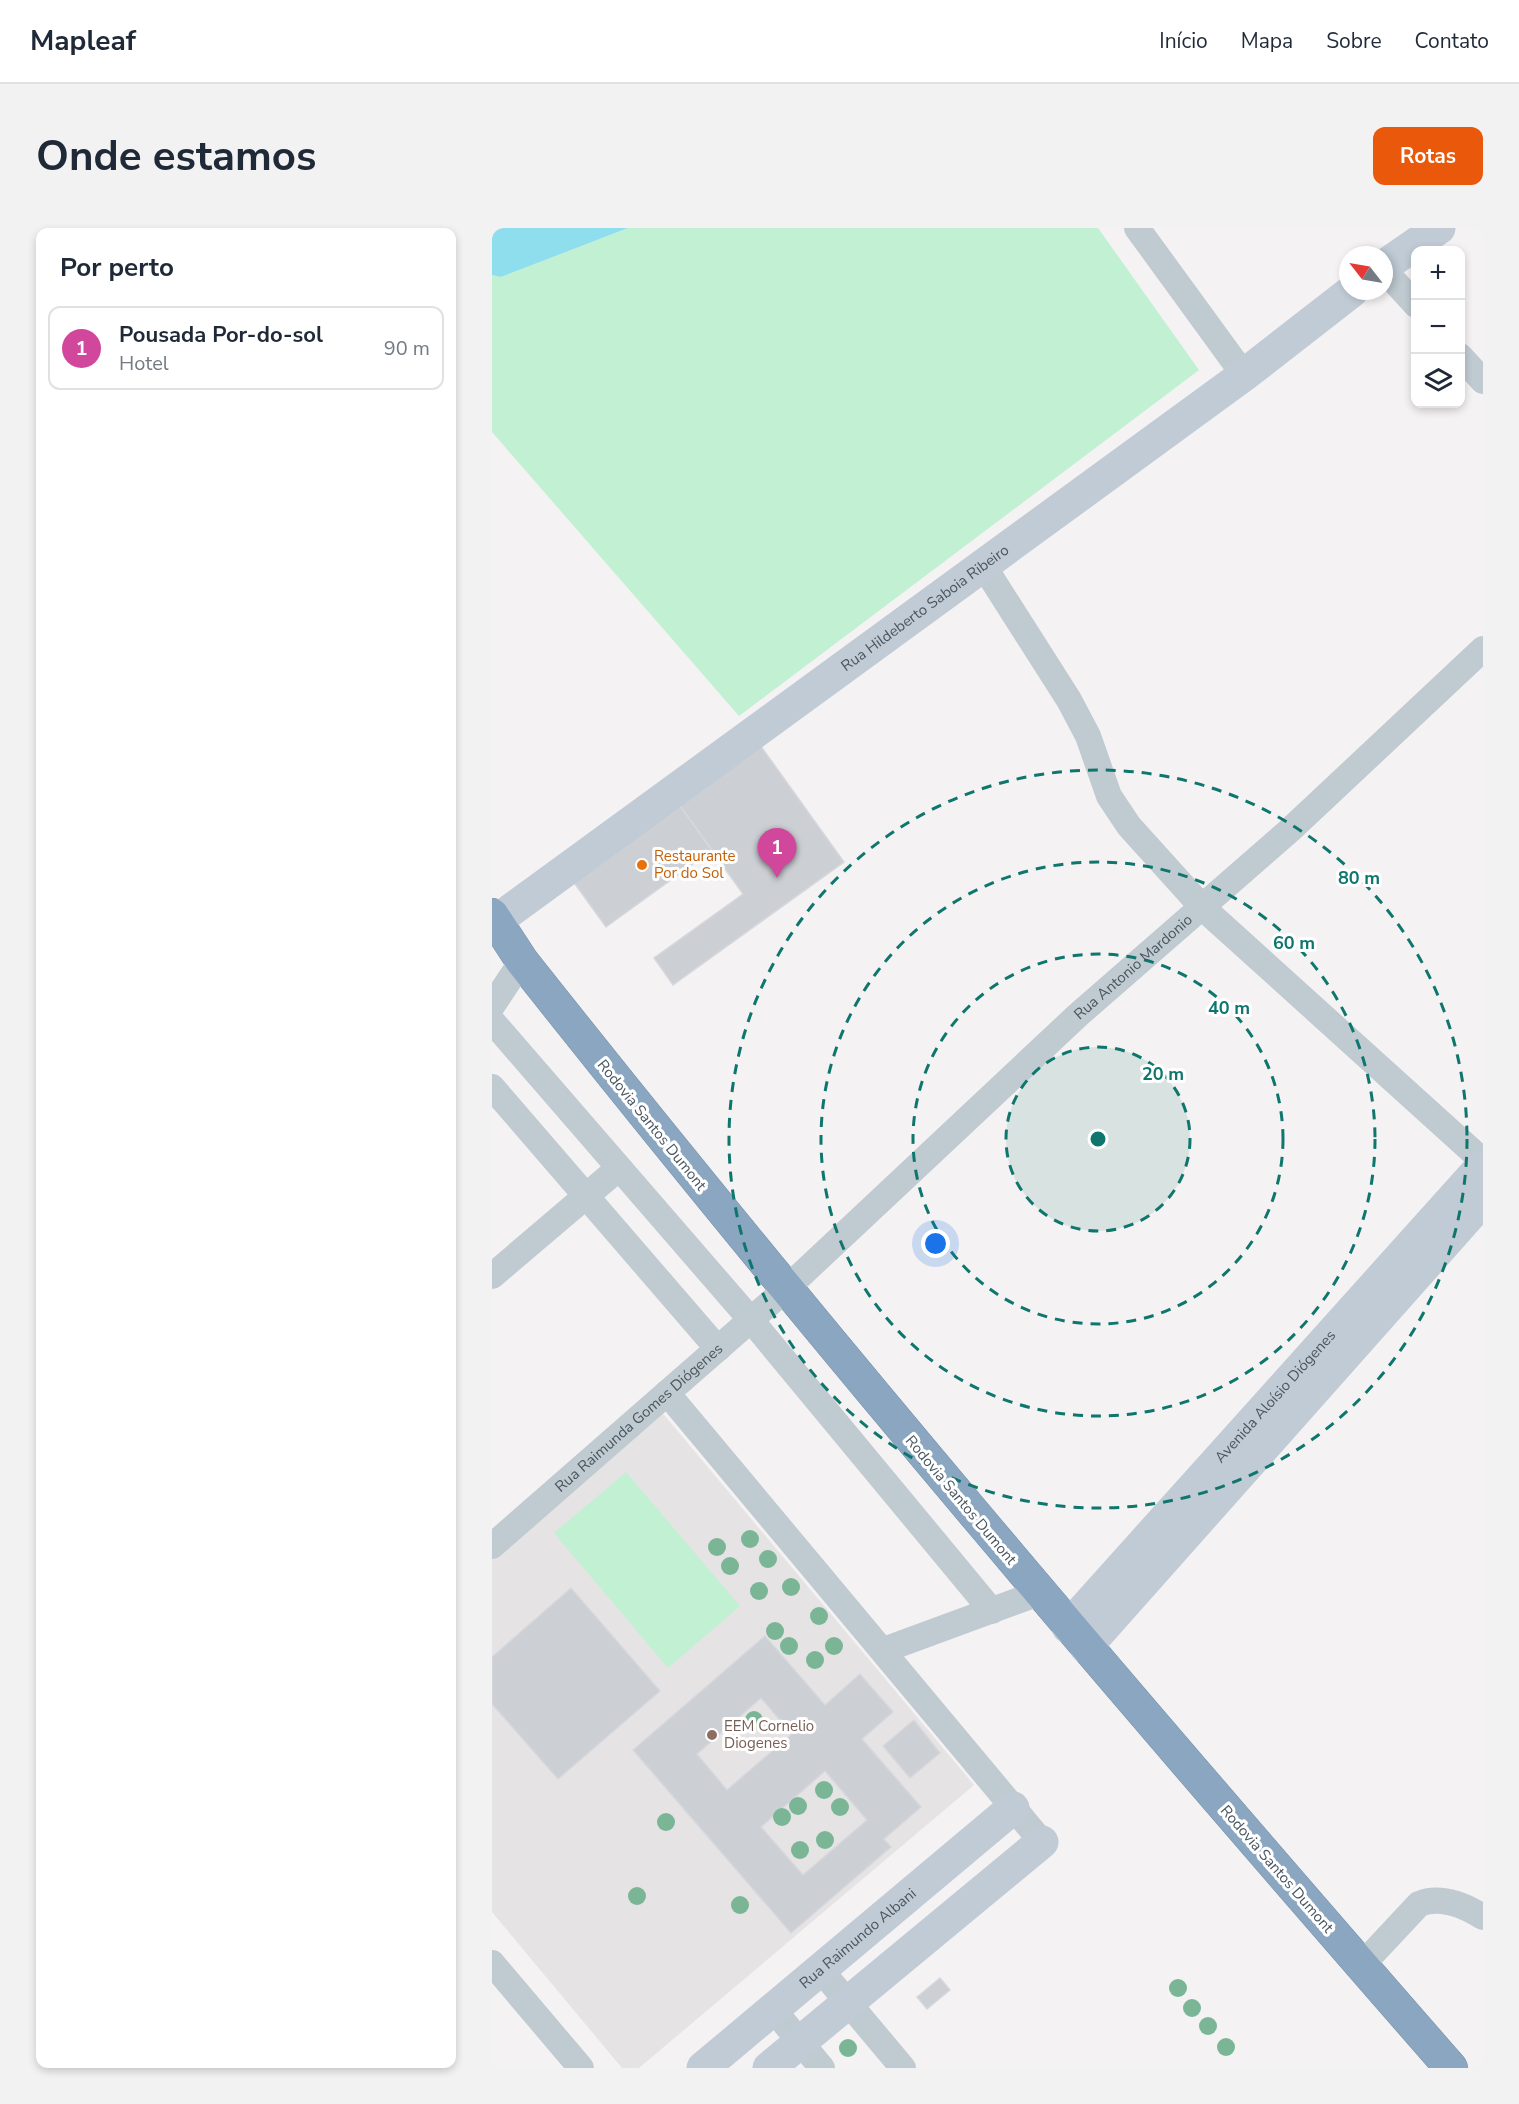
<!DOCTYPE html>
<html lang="pt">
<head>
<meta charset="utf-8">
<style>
	body { margin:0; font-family:"Nunito Sans",sans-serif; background:#f2f2f3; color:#1f2937 }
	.controls { position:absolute; right:18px; top:18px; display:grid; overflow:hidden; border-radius:12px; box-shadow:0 3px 9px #0003 }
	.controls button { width:54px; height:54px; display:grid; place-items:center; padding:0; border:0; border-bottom:2px solid #e0e1e3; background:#fff; color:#1f2937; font:30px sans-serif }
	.compass { position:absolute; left:847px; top:18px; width:54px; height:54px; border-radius:50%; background:#fff; box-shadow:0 3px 9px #0003; rotate:301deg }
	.you { position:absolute; left:444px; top:1016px; width:21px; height:21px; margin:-15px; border:4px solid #fff; border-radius:50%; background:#1a73e8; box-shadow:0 0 0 9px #1a73e833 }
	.badge { display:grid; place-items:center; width:39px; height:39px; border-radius:50%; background:#ea580c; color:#fff; font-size:20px; font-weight:700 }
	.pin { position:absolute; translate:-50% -50px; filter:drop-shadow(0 2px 3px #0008) }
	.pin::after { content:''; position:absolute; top:32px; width:21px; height:18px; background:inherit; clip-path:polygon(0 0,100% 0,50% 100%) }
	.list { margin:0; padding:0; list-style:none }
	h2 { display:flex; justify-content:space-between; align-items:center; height:78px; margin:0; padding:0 24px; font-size:26px }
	h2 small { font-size:20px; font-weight:400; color:#747a83 }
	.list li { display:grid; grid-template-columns:39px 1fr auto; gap:18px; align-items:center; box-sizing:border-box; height:84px; margin:0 12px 12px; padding:0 12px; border:2px solid #e0e1e3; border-radius:12px }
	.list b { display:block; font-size:22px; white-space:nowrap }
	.list p { margin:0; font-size:20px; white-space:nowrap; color:#747a83 }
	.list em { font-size:20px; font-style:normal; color:#747a83 }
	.icon { flex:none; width:33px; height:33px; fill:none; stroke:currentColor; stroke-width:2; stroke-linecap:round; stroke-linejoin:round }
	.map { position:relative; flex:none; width:991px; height:1840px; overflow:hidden; border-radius:12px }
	header { display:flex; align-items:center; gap:36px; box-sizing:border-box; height:84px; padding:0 30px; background:#fff; border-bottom:2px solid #e0e1e3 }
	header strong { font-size:28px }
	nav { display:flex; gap:33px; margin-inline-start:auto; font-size:21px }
	.intro { display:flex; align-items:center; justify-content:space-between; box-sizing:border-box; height:144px; padding:0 36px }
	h1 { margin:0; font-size:42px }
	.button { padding:15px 27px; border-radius:12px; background:#ea580c; color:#fff; font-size:21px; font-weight:700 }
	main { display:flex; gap:36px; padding:0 36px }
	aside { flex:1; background:#fff; border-radius:12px; box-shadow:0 3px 9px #0003 }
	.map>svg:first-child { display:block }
</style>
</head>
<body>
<header>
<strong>Mapleaf</strong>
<nav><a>Início</a><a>Mapa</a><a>Sobre</a><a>Contato</a></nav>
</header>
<div class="intro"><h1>Onde estamos</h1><a class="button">Rotas</a></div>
<main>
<aside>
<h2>Por perto<small></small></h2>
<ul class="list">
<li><span class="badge" style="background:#d1479c">1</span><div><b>Pousada Por-do-sol</b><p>Hotel</p></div><em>90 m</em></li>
</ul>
</aside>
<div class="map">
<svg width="991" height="1840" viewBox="0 0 991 1840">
	<rect width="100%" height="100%" fill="#f4f2f2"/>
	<!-- education -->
	<path fill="#e5e3e4" d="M168,1182L482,1557L147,1840H130L0,1684V1324Z"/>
	<!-- green -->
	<path fill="#c1f1d2" d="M136,0H606L707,142L247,488L0,204V47L9,49Z
		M134,1244L248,1378L176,1440L62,1305Z"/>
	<!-- water -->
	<path fill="#8edeee" d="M0,0H136L9,49L0,47Z"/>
	<!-- building -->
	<path fill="#cccfd4" stroke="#d6d8dd" stroke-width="1.5" fill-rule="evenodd" d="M268,517L352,634L181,757L162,730L251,666L186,575Z
		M186,575L220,622L114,699L80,652Z
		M79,1360L168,1463L66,1551L0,1476V1429Z
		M273,1408L333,1477L368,1446L401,1484L370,1511L429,1579L392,1611L399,1619L299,1705L141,1522ZM269,1470L300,1506L235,1562L205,1526ZM333,1543L375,1592L311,1647L269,1599Z
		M422,1492L448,1525L418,1550L391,1518Z
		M448,1750L458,1762L435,1781L425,1769Z"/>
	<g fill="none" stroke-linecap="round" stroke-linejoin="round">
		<!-- highway casing -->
		<g stroke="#7591ac" stroke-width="34">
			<path id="highway" d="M0,687L30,733C329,1111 642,1477 959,1840"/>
		</g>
		<!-- street -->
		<g stroke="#c0cad1" stroke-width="26">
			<path d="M645,0L752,147"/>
			<path d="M892,42L924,77"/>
			<path d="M968,128L991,153"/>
			<path d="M491,337L577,472L596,508L617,568L637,598L711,680L991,933"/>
			<path d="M0,778L30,733"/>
			<path d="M0,793L259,1092L500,1383"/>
			<path d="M0,859L226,1121"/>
			<path d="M0,1048L127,940"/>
			<path d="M175,1165L550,1614"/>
			<path id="s1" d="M0,1318L294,1061L586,787L798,602L991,421"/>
			<path d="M392,1422L547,1365"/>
			<path d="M0,1735L89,1840"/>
			<path d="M869,1738L927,1676C949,1667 972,1677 991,1689"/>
			<path d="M327,1740L411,1840"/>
			<path d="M280,1780L330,1840"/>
		</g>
		<!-- secondary -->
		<g stroke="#c0cbd5" stroke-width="33">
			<path d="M892,38L947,0"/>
			<path id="s2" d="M4,693L752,147L860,63"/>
			<path id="s3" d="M576,1399L991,937"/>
			<path d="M594,1419L991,972"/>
			<path id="s4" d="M211,1840L521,1580"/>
			<path d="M277,1840L550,1614"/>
		</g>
		<!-- highway -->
		<use href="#highway" stroke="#8aa6c0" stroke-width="33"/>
	</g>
	<!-- trees -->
	<g fill="#7ab695">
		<circle cx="258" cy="1311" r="9"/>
		<circle cx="225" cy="1319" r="9"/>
		<circle cx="276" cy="1331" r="9"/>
		<circle cx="238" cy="1338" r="9"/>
		<circle cx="299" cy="1359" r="9"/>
		<circle cx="267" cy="1363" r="9"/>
		<circle cx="327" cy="1388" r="9"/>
		<circle cx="283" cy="1403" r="9"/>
		<circle cx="297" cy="1418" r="9"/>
		<circle cx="342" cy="1418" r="9"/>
		<circle cx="323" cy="1432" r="9"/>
		<circle cx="262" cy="1492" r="9"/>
		<circle cx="332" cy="1562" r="9"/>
		<circle cx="306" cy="1578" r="9"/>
		<circle cx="348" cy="1579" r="9"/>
		<circle cx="290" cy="1589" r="9"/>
		<circle cx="174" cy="1594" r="9"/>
		<circle cx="333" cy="1612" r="9"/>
		<circle cx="308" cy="1622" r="9"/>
		<circle cx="145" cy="1668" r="9"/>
		<circle cx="248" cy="1677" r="9"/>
		<circle cx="686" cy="1760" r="9"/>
		<circle cx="700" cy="1780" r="9"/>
		<circle cx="716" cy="1798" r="9"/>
		<circle cx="734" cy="1819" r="9"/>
		<circle cx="356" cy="1820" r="9"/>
	</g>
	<!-- distance rings -->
	<circle cx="606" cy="911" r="92" fill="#0f766e" fill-opacity=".12"/>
	<g fill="none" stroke="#0f766e" stroke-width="3" stroke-dasharray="10 8">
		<circle cx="606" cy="911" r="92"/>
		<circle cx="606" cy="911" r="185"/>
		<circle cx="606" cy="911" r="277"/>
		<circle cx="606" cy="911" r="369"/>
	</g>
	<!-- markers -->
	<circle fill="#e8710a" stroke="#fff" stroke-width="2" cx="150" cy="637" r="6"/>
	<circle fill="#8d6e63" stroke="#fff" stroke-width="2" cx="220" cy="1507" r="6"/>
	<g text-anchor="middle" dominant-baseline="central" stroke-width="6" stroke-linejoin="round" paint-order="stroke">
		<!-- street labels -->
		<g font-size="15" fill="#495660" stroke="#fff">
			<text stroke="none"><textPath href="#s2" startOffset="531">Rua Hildeberto Saboia Ribeiro</textPath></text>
			<text stroke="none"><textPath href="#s1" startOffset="864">Rua Antonio Mardonio</textPath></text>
			<text transform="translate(160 897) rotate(51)">Rodovia Santos Dumont</text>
			<text stroke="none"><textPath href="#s3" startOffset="310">Avenida Aloísio Diógenes</textPath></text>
			<text stroke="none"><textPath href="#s1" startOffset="195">Rua Raimunda Gomes Diógenes</textPath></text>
			<text transform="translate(469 1272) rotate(50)">Rodovia Santos Dumont</text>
			<text transform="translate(785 1641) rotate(49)">Rodovia Santos Dumont</text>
			<text stroke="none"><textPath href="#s4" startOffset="202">Rua Raimundo Albani</textPath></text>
		</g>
		<!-- food labels -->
		<g font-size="15" fill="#c56008" stroke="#fff" text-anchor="start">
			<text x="162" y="628">Restaurante<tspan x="162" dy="17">Por do Sol</tspan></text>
		</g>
		<!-- education labels -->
		<g font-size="15" fill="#785e54" stroke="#fff" text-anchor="start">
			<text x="232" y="1498">EEM Cornelio<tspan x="232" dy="17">Diogenes</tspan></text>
		</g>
	</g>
	<circle cx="606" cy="911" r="9" fill="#0f766e" stroke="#fff" stroke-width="3"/>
	<g font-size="18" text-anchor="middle" font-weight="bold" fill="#0f766e" stroke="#fff" stroke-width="6" stroke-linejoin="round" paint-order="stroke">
		<text x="867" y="656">80 m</text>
		<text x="802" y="721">60 m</text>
		<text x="737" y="786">40 m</text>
		<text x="671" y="852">20 m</text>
	</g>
</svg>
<div class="controls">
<button>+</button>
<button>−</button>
<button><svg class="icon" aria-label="layers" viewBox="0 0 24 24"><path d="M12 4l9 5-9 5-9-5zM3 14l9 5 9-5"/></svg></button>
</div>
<svg class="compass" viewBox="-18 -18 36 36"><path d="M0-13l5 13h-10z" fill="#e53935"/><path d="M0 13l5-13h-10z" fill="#747a83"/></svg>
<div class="you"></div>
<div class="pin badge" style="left:285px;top:650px;background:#d1479c">1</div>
</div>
</main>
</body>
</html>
